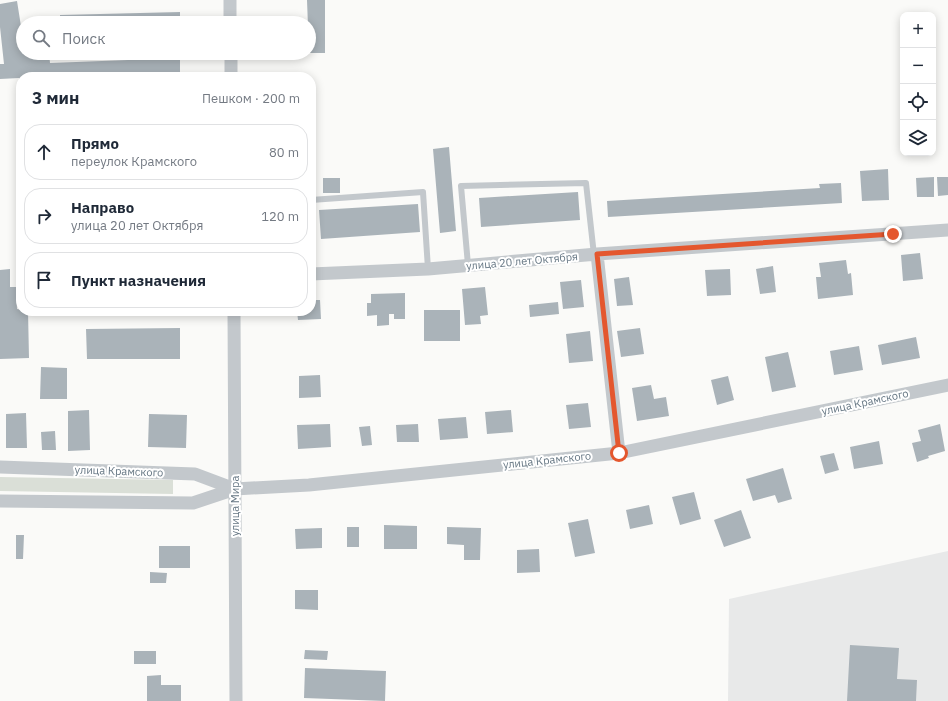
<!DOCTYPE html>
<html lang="ru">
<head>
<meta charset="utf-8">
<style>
	body { margin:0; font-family:"IBM Plex Sans",sans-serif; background:#f2f2f3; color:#1f2937 }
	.controls { position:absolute; right:12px; top:12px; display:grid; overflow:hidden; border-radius:8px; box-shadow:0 2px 10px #0003 }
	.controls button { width:36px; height:36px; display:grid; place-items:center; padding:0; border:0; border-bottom:1px solid #e0e1e3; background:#fff; color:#1f2937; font:20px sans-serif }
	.stop { position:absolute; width:12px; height:12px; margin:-9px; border:3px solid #e4572e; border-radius:50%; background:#fff }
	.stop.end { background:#e4572e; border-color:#fff; box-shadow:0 1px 4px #0008 }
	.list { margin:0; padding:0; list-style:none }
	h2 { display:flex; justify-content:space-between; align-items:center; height:52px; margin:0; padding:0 16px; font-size:17px }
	h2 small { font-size:13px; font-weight:400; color:#747a83 }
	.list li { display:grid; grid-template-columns:26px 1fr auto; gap:12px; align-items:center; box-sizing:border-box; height:56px; margin:0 8px 8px; padding:0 8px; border:1px solid #e0e1e3; border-radius:16px }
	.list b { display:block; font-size:15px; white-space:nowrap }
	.list p { margin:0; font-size:13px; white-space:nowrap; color:#747a83 }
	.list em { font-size:13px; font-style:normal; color:#747a83 }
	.icon { flex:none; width:22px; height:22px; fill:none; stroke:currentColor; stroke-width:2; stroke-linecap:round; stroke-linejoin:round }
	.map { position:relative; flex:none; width:948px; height:701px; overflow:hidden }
	.search { position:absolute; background:#fff; box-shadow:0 2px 10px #0003; left:16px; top:16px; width:300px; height:44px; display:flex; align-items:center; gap:10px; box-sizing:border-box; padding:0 14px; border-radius:22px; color:#747a83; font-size:15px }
	.panel { position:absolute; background:#fff; box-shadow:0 2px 10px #0003; left:16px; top:72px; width:300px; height:244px; border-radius:16px }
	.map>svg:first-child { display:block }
</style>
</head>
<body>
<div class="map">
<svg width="948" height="701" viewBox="0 0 948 701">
	<rect width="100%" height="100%" fill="#fafaf8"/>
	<!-- built -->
	<path fill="#e8e9e9" d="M948,551V701H728L729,599Z"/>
	<!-- green -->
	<path fill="#dadfd7" d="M0,477L173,480V494L0,491Z"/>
	<!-- building -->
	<path fill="#aab3b9" d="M307,0H325V53H309Z
		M17,1L23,39V53H49L50,63L180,58V73L21,77V84H19V78L0,79V64H4L0,27V4Z
		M180,12V23H60V15Z
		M449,147L456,231L440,233L433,149Z
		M888,169L889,200L862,201L860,171Z
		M934,177V197H917L916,178Z
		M937,177H948V195L938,196Z
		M323,178H340V193H323Z
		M841,183L842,203L608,217L607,201L820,188L819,184Z
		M578,192L580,220L481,227L479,198Z
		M418,204L420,232L321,239L319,210Z
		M920,253L923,279L903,281L901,255Z
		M846,260L848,274L851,273L853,295L818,299L816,277H821L819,263Z
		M773,266L776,292L760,294L756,269Z
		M10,269V287H16L17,309L28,311L29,358L0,359V270Z
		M730,269L731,295L707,296L705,270Z
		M629,277L633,305L617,306L614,279Z
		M581,280L584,307L563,309L560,282Z
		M485,287L488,315L480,316L481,324L465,325L462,289Z
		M405,293V319H394V314H389V325L377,326V315L367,316V303H371V294Z
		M311,300H320L321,319L298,320L297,311H311Z
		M558,302L559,314L530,317L529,305Z
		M424,310H460V341H424Z
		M180,328V359H87L86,329Z
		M640,328L644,354L621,357L617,331Z
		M590,331L593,361L569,363L566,334Z
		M916,337L920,358L882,365L878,345Z
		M859,346L863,370L834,375L830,351Z
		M788,352L796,387L772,392L765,357Z
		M41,367L67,368V399H40Z
		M320,375L321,397L299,398V376Z
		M728,376L734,400L717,405L711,380Z
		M651,385L654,399L666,397L669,416L637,421L632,388Z
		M588,403L591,427L569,429L566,405Z
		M89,410L90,450L68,451V411Z
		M511,410L513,432L487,434L485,412Z
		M26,413L27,448H6V414Z
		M149,414L187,415L186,448L148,447Z
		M466,417L468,438L440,440L438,419Z
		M330,424L331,447L298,449L297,425Z
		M418,424L419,442H397L396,425Z
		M940,424L945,451L928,456L929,458L917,462L912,443L921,441L918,430Z
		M370,426L372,445L362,446L359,427Z
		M55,431L56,450H42L41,432Z
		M879,441L883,464L854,469L850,447Z
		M834,453L839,470L825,474L820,456Z
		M783,468L792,499L778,503L775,495L753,501L746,479Z
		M694,492L701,519L680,525L672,497Z
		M649,505L653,524L630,529L626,510Z
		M741,510L751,538L724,547L714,520Z
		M588,519L595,553L575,557L568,523Z
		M384,525L417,526V549H384Z
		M347,527H359V547H347Z
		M447,527L481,528L480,560H464V545L447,544Z
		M322,528V548L296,549L295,529Z
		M16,535H24L23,559H16Z
		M159,546H190V568H159Z
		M539,549L540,572L517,573V550Z
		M150,572L167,573L166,583H150Z
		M295,590H318V610L295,609Z
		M850,645L899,648L897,679L917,680L916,701H847Z
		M305,650L328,651L327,660L304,659Z
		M134,651H156V664H134Z
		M305,668L386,671L385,701L304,698Z
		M161,675V685H181V701H147V676Z"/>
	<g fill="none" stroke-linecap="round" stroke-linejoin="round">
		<!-- lane -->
		<path stroke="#c3c8cc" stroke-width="6" d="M256,77L281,76
			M311,200L423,192L428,269
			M468,265L461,186L586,183L594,255"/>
		<!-- street -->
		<path stroke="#c3c8cc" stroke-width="13" d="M230,0V23
			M231,53V77
			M597,254L619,453
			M311,274L428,269L597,254L948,230
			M234,311L236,701
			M0,467L195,474L235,489
			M0,501L193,503L235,489L309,485L619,453L948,385"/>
	</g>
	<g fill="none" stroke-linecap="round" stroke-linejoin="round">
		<!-- route -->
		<path stroke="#e4572e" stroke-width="5" d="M619,453L597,254L893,234"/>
	</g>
	<g text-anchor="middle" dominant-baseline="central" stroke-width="4" stroke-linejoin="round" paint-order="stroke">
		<!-- street labels -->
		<g font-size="11" fill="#657683" stroke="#fff">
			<text transform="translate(522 261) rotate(-5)">улица 20 лет Октября</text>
			<text transform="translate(865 402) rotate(-12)">улица Крамского</text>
			<text transform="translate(547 460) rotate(-6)">улица Крамского</text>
			<text transform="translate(119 471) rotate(2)">улица Крамского</text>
			<text transform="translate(235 506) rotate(-90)">улица Мира</text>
		</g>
	</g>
</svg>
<div class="controls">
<button>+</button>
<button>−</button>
<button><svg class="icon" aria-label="locate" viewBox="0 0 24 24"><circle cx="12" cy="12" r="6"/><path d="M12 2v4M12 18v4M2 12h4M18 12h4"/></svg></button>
<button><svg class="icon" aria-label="layers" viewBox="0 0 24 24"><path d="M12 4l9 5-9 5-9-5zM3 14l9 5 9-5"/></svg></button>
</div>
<div class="stop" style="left:619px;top:453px"></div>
<div class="stop end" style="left:893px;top:234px"></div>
<div class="search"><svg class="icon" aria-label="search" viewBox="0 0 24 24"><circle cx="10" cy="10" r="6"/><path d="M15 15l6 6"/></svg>Поиск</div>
<section class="panel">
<h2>3 мин<small>Пешком · 200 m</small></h2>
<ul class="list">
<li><svg class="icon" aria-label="ahead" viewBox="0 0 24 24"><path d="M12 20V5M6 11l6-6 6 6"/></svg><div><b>Прямо</b><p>переулок Крамского</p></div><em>80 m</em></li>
<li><svg class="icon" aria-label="right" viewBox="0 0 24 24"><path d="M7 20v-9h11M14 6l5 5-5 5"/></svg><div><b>Направо</b><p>улица 20 лет Октября</p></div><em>120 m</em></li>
<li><svg class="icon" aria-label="arrive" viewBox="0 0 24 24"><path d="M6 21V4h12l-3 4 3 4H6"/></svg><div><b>Пункт назначения</b></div></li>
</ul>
</section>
</div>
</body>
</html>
